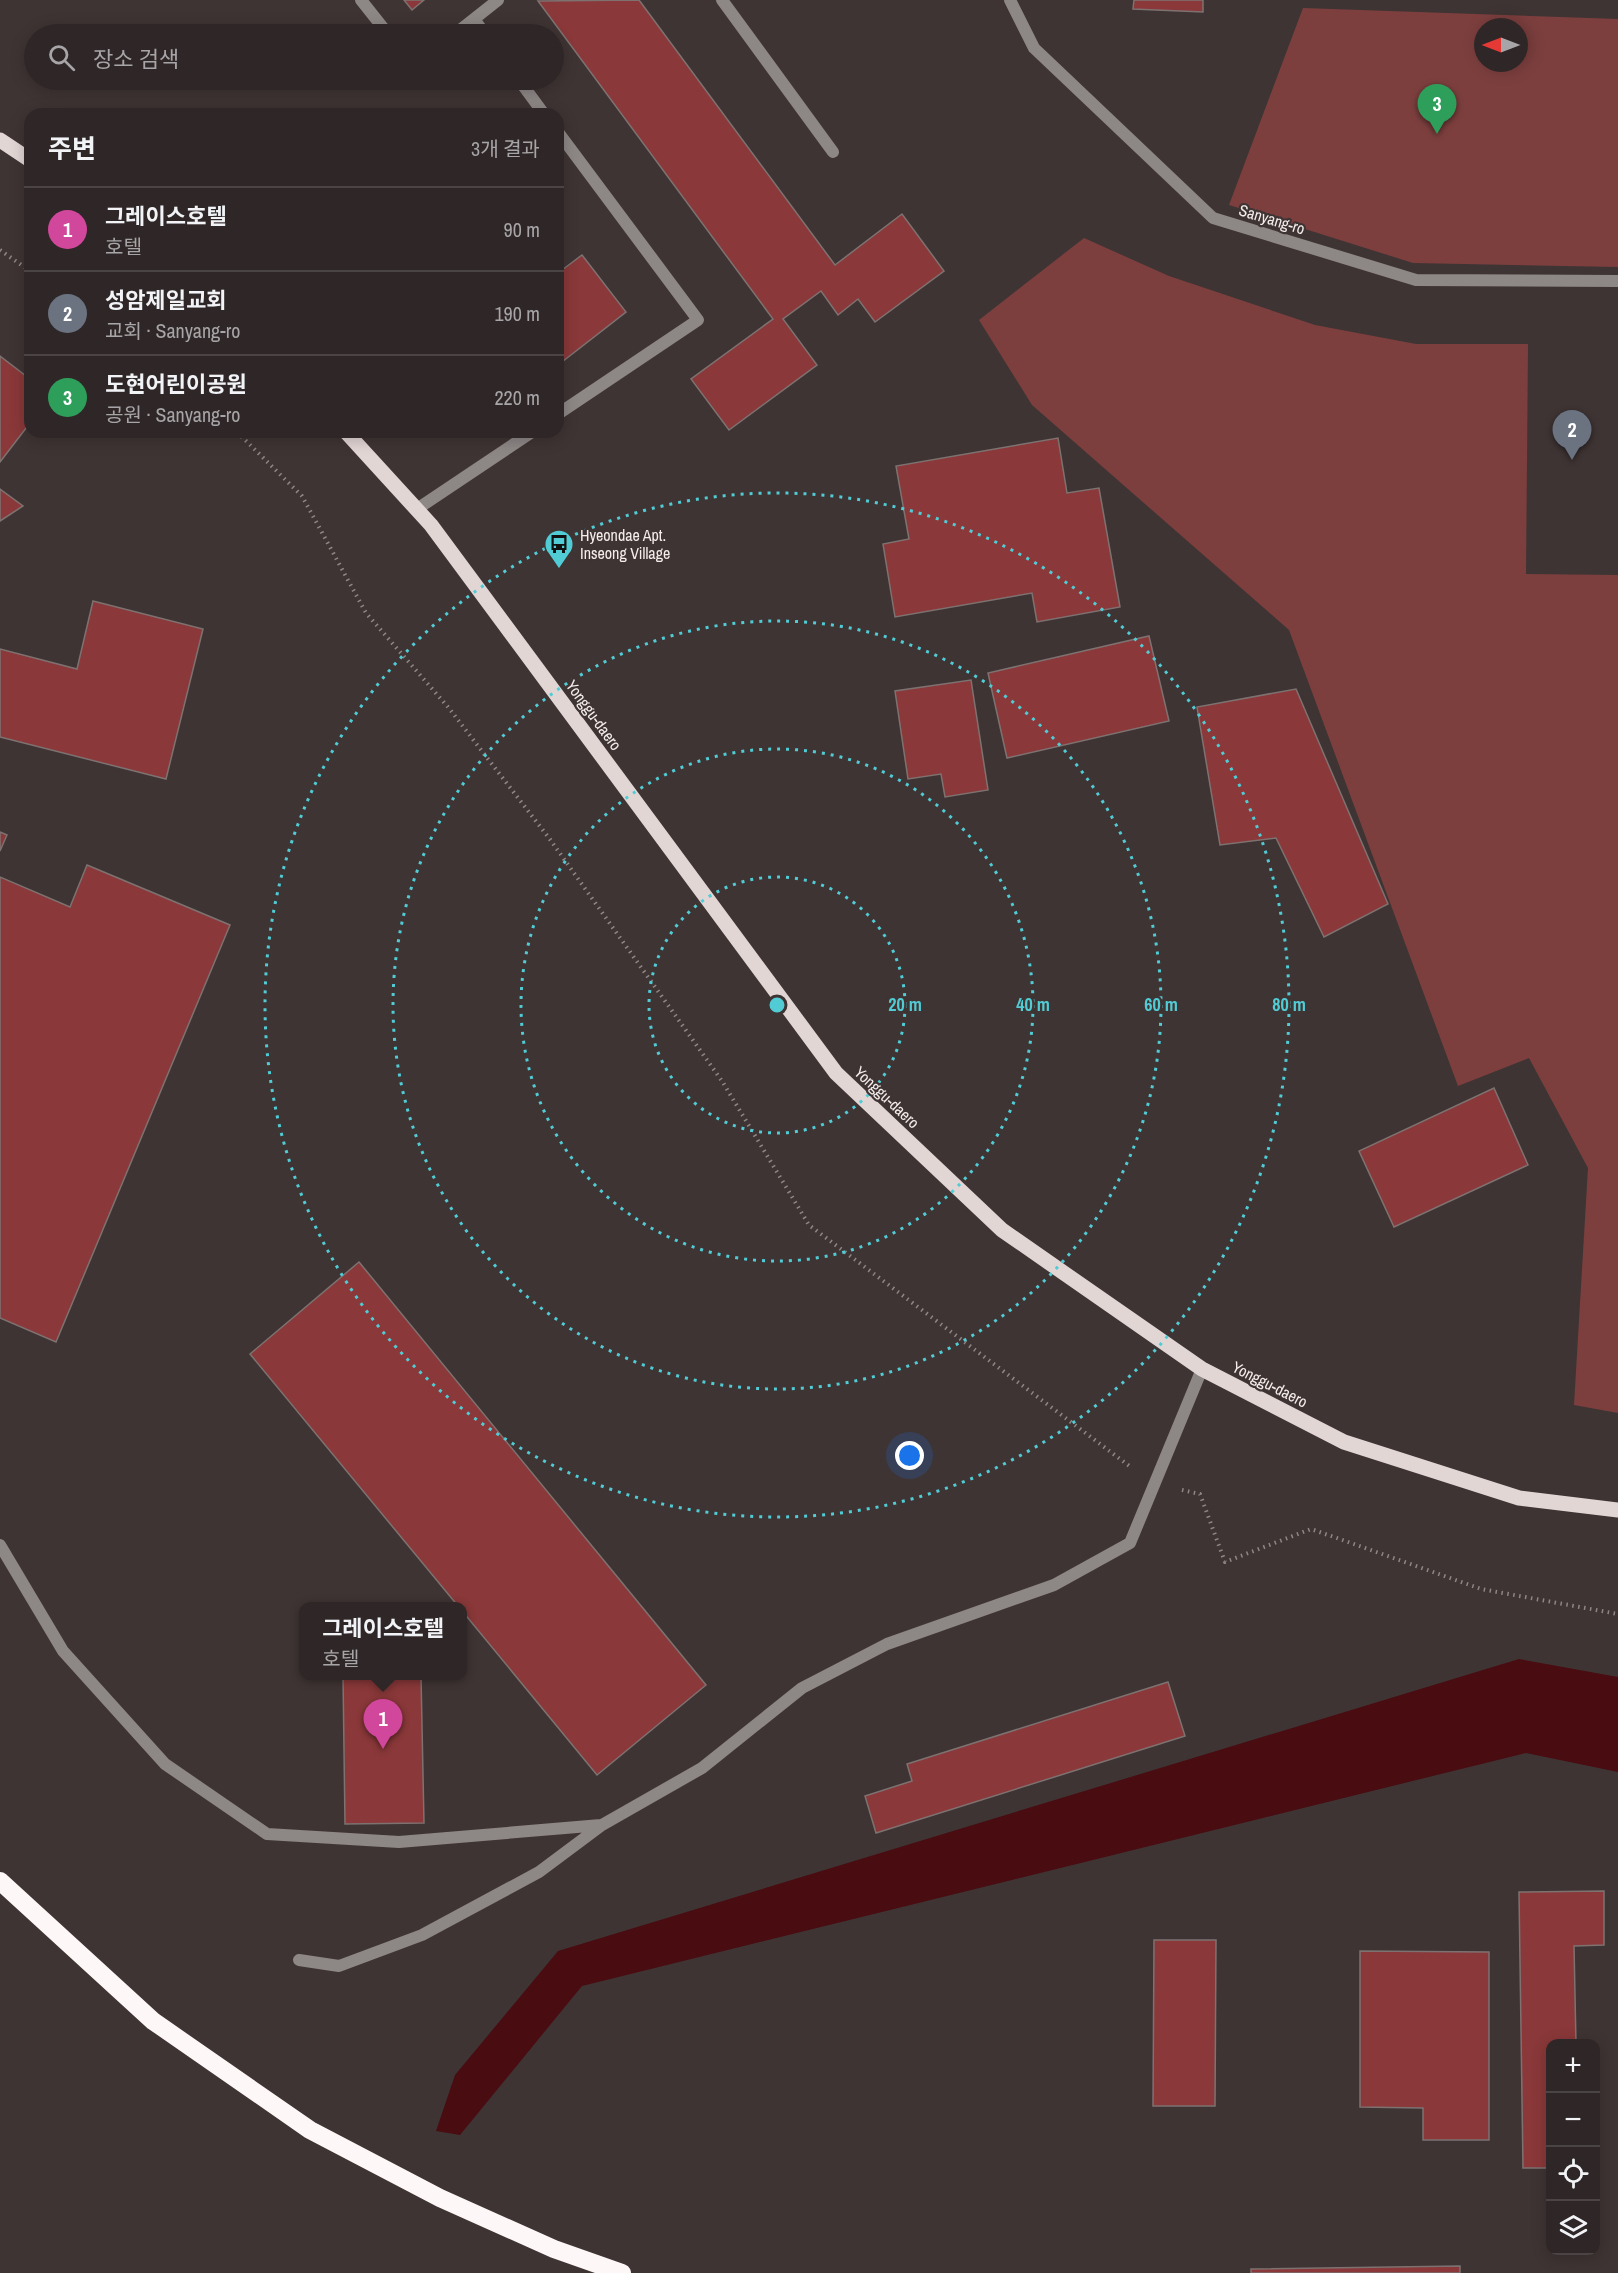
<!DOCTYPE html>
<html lang="ko">
<head>
<meta charset="utf-8">
<style>
	body { margin:0; font-family:"Archivo Narrow","Noto Sans KR",sans-serif; background:#3b3333; color:#f1f3f6 }
	.controls { position:absolute; right:18px; bottom:18px; display:grid; overflow:hidden; border-radius:12px; box-shadow:0 3px 15px #0003 }
	.controls button { width:54px; height:54px; display:grid; place-items:center; padding:0; border:0; border-bottom:2px solid #4a4444; background:#2f2727; color:#f1f3f6; font:30px sans-serif }
	.compass { position:absolute; left:1474px; top:18px; width:54px; height:54px; border-radius:50%; background:#2f2727; box-shadow:0 3px 15px #0003; rotate:270deg }
	.you { position:absolute; left:910px; top:1456px; width:21px; height:21px; margin:-15px; border:4px solid #fff; border-radius:50%; background:#1a73e8; box-shadow:0 0 0 9px #1a73e833 }
	.badge { display:grid; place-items:center; width:39px; height:39px; border-radius:50%; background:#51ccd5; color:#fff; font-size:20px; font-weight:700 }
	.pin { position:absolute; translate:-50% -50px; filter:drop-shadow(0 2px 3px #0008) }
	.pin::after { content:''; position:absolute; top:32px; width:21px; height:18px; background:inherit; clip-path:polygon(0 0,100% 0,50% 100%) }
	.popup { position:absolute; left:299px; top:1602px; width:168px; height:78px; box-sizing:border-box; display:grid; place-content:center; border-radius:12px; background:#2f2727; filter:drop-shadow(0 2px 4px #0005); font-size:20px; white-space:nowrap; color:#a7a5a7 }
	.popup b { font-size:22px; color:#f1f3f6 }
	.popup::after { content:''; position:absolute; left:50%; top:100%; margin-left:-12px; border:12px solid transparent; border-top-color:#2f2727 }
	.list { margin:0; padding:0; list-style:none }
	h2 { display:flex; justify-content:space-between; align-items:center; height:78px; margin:0; padding:0 24px; font-size:26px }
	h2 small { font-size:20px; font-weight:400; color:#a7a5a7 }
	.list li { display:grid; grid-template-columns:39px 1fr auto; gap:18px; align-items:center; box-sizing:border-box; height:84px; padding:0 24px; border-top:2px solid #4a4444 }
	.list b { display:block; font-size:22px; white-space:nowrap }
	.list p { margin:0; font-size:20px; white-space:nowrap; color:#a7a5a7 }
	.list em { font-size:20px; font-style:normal; color:#a7a5a7 }
	.icon { flex:none; width:33px; height:33px; fill:none; stroke:currentColor; stroke-width:2; stroke-linecap:round; stroke-linejoin:round }
	.map { position:relative; flex:none; width:1618px; height:2273px; overflow:hidden }
	.search { position:absolute; background:#2f2727; box-shadow:0 3px 15px #0003; left:24px; top:24px; width:540px; height:66px; display:flex; align-items:center; gap:15px; box-sizing:border-box; padding:0 21px; border-radius:33px; color:#a7a5a7; font-size:22px }
	.panel { position:absolute; background:#2f2727; box-shadow:0 3px 15px #0003; left:24px; top:108px; width:540px; height:330px; border-radius:18px }
	.map>svg:first-child { display:block }
</style>
</head>
<body>
<div class="map">
<svg width="1618" height="2273" viewBox="0 0 1618 2273">
	<rect width="100%" height="100%" fill="#3f3434"/>
	<!-- green -->
	<path fill="#7c3f3e" fill-rule="evenodd" d="M1303,8L1618,19V267L1413,263L1229,205ZM1483,27H1519V63H1483Z
		M1084,238L1169,276L1315,325L1416,344H1528L1526,574L1618,575V1413L1574,1405L1588,1168L1529,1058L1458,1086L1289,630L1032,405L979,320Z"/>
	<!-- water -->
	<path fill="#490c11" d="M1519,1659L1618,1677V1772L1526,1753L582,1986L460,2135L436,2131L455,2075L558,1951Z"/>
	<!-- building -->
	<path fill="#8a3839" stroke="#7e7271" stroke-width="1.5" d="M404,0H424L412,10Z
		M639,0L835,265L902,214L944,271L875,322L858,299L838,315L821,291L783,319L817,365L729,430L691,379L773,319L538,1Z
		M1134,0H1203V12L1133,9Z
		M582,255L626,312L558,365V273Z
		M0,356L30,379V423L0,462Z
		M1058,438L1067,493L1099,488L1120,607L1037,622L1032,593L895,617L883,544L909,539L896,466Z
		M0,489L23,506L0,521Z
		M93,601L203,629L166,779L0,737V649L77,669Z
		M1149,636L1169,721L1007,758L988,673Z
		M971,680L988,790L945,797L941,774L908,779L895,691Z
		M1296,689L1388,904L1324,937L1276,838L1220,845L1197,707Z
		M0,832L7,835L0,851Z
		M87,865L230,925L56,1342L0,1318V877L70,907Z
		M1494,1088L1528,1165L1394,1227L1359,1151Z
		M359,1262L706,1685L597,1775L463,1612V1606H458L250,1354Z
		M343,1676H421L424,1823L345,1824Z
		M1168,1682L1185,1736L876,1833L865,1796L912,1781L907,1764Z
		M1604,1891V1945L1574,1946L1576,2044H1550V2168H1523L1519,1892Z
		M1154,1940H1216L1215,2106H1153Z
		M1360,1951L1489,1952V2140H1423V2108L1360,2107Z
		M1460,2266V2273H1251V2269Z"/>
	<g fill="none" stroke-linecap="round" stroke-linejoin="round">
		<!-- path -->
		<path stroke="#8f8685" stroke-width="4" stroke-dasharray="1.5 4.5" stroke-linecap="butt" d="M0,250L30,271
			M237,432L302,496L366,613L448,707L549,838L722,1081L809,1225L1132,1468
			M1182,1490L1200,1494L1225,1562L1311,1529L1481,1589L1618,1614"/>
		<!-- service -->
		<path stroke="#8d8786" stroke-width="12" d="M361,0L388,34
			M722,0L833,152
			M455,34L474,19
			M485,34L474,19L498,0
			M519,80L544,114
			M558,132L698,320L558,414
			M417,509L532,432
			M0,1545L63,1651L165,1764L267,1834L399,1842L601,1825
			M299,1960L339,1966L422,1935L539,1872L602,1825L702,1768L802,1688L887,1644L1054,1585L1130,1543L1202,1369"/>
		<!-- minor -->
		<path stroke="#8d8786" stroke-width="12" d="M1010,0L1034,48L1213,218L1416,280L1618,281"/>
		<!-- primary -->
		<path stroke="#e2d6d5" stroke-width="15" d="M0,140L30,160
			M346,432L431,525L836,1073L1002,1230L1202,1369L1344,1442L1519,1498L1618,1510"/>
		<!-- motorway -->
		<path stroke="#fdf7f7" stroke-width="18" d="M0,1881L153,2021L310,2130L440,2198L554,2249L622,2273"/>
	</g>
	<!-- distance rings -->
	<g fill="none" stroke="#51ccd5" stroke-width="3" stroke-dasharray="3 6">
		<circle cx="777" cy="1005" r="128"/>
		<circle cx="777" cy="1005" r="256"/>
		<circle cx="777" cy="1005" r="384"/>
		<circle cx="777" cy="1005" r="512"/>
	</g>
	<!-- icons -->
	<defs>
		<g id="bus-pin" transform="scale(1.5)"><path d="M0 17L-7.5 6A9.5 9.5 0 1 1 7.5 6Z" fill="#51ccd5" stroke="#3f3434"/><path d="M-5-6H5V4H4V6H2V4H-2V6H-4V4H-5ZM-3.5-4V0h7V-4ZM-3.5 1.2v1.5H-2V1.2ZM2 1.2v1.5H3.5V1.2Z" fill="#111"/></g>
	</defs>
	<g fill-rule="evenodd">
		<use href="#bus-pin" x="559" y="544"/>
	</g>
	<g text-anchor="middle" dominant-baseline="central" stroke-width="4.5" stroke-linejoin="round" paint-order="stroke">
		<!-- street labels -->
		<g font-size="16" fill="#f4edec" stroke="#3f3434">
			<text transform="translate(1272 219) rotate(17)">Sanyang-ro</text>
			<text transform="translate(594 715) rotate(54)">Yonggu-daero</text>
			<text transform="translate(887 1097) rotate(43)">Yonggu-daero</text>
			<text transform="translate(1270 1384) rotate(27)">Yonggu-daero</text>
		</g>
		<!-- poi labels -->
		<g font-size="16" fill="#f4edec" stroke="#3f3434" text-anchor="start">
			<text x="580" y="535">Hyeondae Apt.<tspan x="580" dy="18">Inseong Village</tspan></text>
		</g>
	</g>
	<circle cx="777" cy="1005" r="9" fill="#51ccd5" stroke="#3f3434" stroke-width="3"/>
	<g font-size="18" text-anchor="middle" font-weight="bold" fill="#51ccd5" stroke="#3f3434" stroke-width="4.5" stroke-linejoin="round" paint-order="stroke">
		<text x="905" y="1011">20 m</text>
		<text x="1033" y="1011">40 m</text>
		<text x="1161" y="1011">60 m</text>
		<text x="1289" y="1011">80 m</text>
	</g>
</svg>
<div class="controls">
<button>+</button>
<button>−</button>
<button><svg class="icon" aria-label="locate" viewBox="0 0 24 24"><circle cx="12" cy="12" r="6"/><path d="M12 2v4M12 18v4M2 12h4M18 12h4"/></svg></button>
<button><svg class="icon" aria-label="layers" viewBox="0 0 24 24"><path d="M12 4l9 5-9 5-9-5zM3 14l9 5 9-5"/></svg></button>
</div>
<svg class="compass" viewBox="-18 -18 36 36"><path d="M0-13l5 13h-10z" fill="#e53935"/><path d="M0 13l5-13h-10z" fill="#a7a5a7"/></svg>
<div class="you"></div>
<div class="pin badge" style="left:383px;top:1749px;background:#d1479c">1</div>
<div class="popup"><b>그레이스호텔</b>호텔</div>
<div class="pin badge" style="left:1572px;top:460px;background:#6b7280">2</div>
<div class="pin badge" style="left:1437px;top:134px;background:#2e9e5b">3</div>
<div class="search"><svg class="icon" aria-label="search" viewBox="0 0 24 24"><circle cx="10" cy="10" r="6"/><path d="M15 15l6 6"/></svg>장소 검색</div>
<section class="panel">
<h2>주변<small>3개 결과</small></h2>
<ul class="list">
<li><span class="badge" style="background:#d1479c">1</span><div><b>그레이스호텔</b><p>호텔</p></div><em>90 m</em></li>
<li><span class="badge" style="background:#6b7280">2</span><div><b>성암제일교회</b><p>교회 · Sanyang-ro</p></div><em>190 m</em></li>
<li><span class="badge" style="background:#2e9e5b">3</span><div><b>도현어린이공원</b><p>공원 · Sanyang-ro</p></div><em>220 m</em></li>
</ul>
</section>
</div>
</body>
</html>
